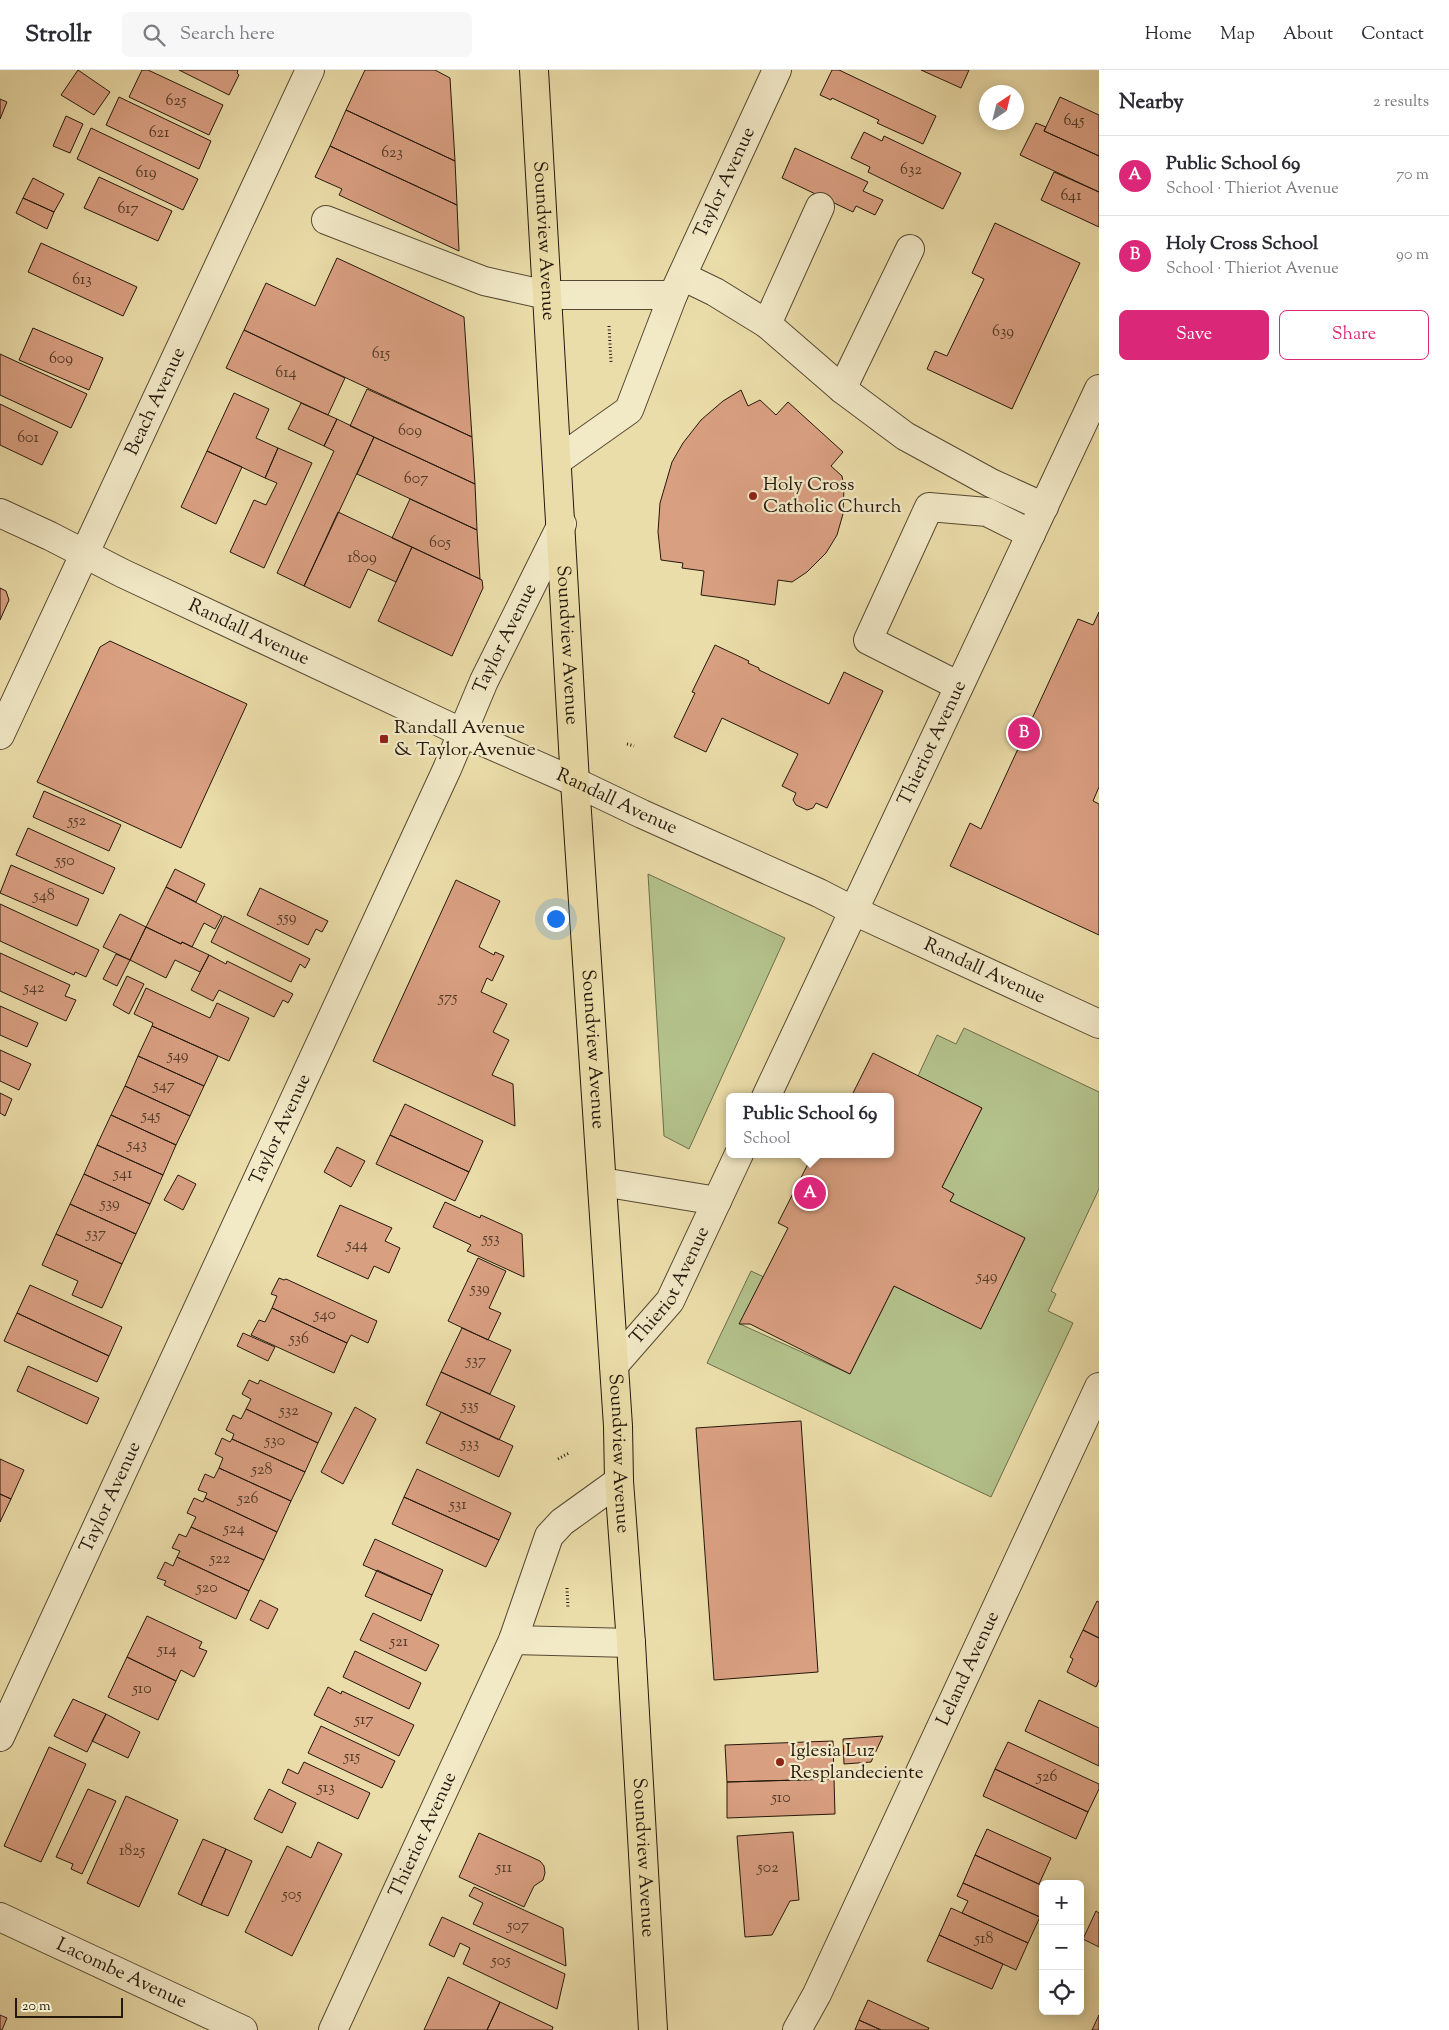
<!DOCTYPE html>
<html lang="en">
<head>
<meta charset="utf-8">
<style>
	body { margin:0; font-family:"Sorts Mill Goudy",serif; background:#f7f7f7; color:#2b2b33 }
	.controls { position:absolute; right:15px; bottom:15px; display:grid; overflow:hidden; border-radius:8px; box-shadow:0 2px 12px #0003 }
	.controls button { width:45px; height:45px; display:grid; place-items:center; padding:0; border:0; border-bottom:1px solid #e1e1e2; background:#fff; color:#2b2b33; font:25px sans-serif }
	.compass { position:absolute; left:979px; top:15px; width:45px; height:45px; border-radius:50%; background:#fff; box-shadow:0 2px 12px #0003; rotate:35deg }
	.scale { position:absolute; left:15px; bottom:12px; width:108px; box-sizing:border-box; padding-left:5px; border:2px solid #24180c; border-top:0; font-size:14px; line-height:18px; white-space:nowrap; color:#24180c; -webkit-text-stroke:4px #f2e9c7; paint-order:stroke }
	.you { position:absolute; left:555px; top:848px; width:18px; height:18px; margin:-12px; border:4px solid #fff; border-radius:50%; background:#1a73e8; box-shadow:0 0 0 8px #1a73e833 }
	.badge { display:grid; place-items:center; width:32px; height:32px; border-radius:50%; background:#db2777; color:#fff; font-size:16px; font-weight:700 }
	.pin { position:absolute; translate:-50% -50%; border:2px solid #fff; box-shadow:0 1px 5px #0006 }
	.popup { position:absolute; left:726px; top:1023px; width:168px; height:65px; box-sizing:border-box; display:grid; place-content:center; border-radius:8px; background:#fff; filter:drop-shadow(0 1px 4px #0005); font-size:16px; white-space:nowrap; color:#7c7c81 }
	.popup b { font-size:19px; color:#2b2b33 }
	.popup::after { content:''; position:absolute; left:50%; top:100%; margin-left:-10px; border:10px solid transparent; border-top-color:#fff }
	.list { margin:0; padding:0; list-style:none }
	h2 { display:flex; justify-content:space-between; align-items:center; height:65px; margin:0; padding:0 20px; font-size:21px }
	h2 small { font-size:16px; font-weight:400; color:#7c7c81 }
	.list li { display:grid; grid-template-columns:32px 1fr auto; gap:15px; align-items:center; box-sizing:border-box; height:80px; padding:0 20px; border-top:1px solid #e1e1e2 }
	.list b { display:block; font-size:19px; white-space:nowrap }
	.list p { margin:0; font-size:16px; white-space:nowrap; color:#7c7c81 }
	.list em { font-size:16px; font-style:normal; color:#7c7c81 }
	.actions { display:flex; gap:10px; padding:15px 20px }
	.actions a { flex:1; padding:11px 0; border:1px solid #db2777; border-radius:8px; text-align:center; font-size:18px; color:#db2777 }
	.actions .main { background:#db2777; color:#fff }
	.icon { flex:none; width:28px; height:28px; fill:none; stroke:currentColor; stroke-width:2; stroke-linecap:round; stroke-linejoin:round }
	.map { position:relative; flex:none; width:1099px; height:1960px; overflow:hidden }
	header { display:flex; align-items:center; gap:30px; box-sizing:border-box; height:70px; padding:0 25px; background:#fff; border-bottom:1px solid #e1e1e2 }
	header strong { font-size:24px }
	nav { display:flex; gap:28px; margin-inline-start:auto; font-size:18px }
	.search { width:350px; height:45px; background:#f7f7f7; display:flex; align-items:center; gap:12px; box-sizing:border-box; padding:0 18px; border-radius:8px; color:#7c7c81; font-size:19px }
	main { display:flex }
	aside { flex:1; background:#fff }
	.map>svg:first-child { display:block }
</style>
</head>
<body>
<header>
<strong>Strollr</strong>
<div class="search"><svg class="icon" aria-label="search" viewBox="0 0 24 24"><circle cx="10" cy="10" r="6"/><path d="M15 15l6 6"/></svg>Search here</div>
<nav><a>Home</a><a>Map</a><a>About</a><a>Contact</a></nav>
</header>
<main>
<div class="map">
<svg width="1099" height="1960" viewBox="0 0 1099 1960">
	<rect width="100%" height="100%" fill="#ebdda9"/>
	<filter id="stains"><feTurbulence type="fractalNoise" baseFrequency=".004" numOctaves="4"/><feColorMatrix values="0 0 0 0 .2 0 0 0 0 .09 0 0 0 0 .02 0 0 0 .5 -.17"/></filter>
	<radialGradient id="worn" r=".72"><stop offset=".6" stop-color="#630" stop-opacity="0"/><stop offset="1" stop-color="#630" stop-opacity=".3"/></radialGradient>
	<!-- green -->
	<path fill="#b4c28b" stroke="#6c6d4c" d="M648,804L785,868L689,1079L664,1066Z
		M964,958L1099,1022V1119L1051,1221L1056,1224L1048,1241L1073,1253L991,1427L707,1293L751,1201L764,1207L740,1254L850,1304L894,1216L981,1258L1025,1168L950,1131L954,1124L942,1117L982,1038L918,1006L937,965L956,974Z"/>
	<!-- building -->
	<path fill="#d99f81" stroke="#24180c" d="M78,0L110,22L94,45L61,25Z
		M142,0H148L223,35L209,65L129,27Z
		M179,0H238L237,3L239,5L229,25Z
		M365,0H435L450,8L455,91L346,40Z
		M832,0H839L936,46L923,74L877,53L879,50L832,28L831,30L820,25Z
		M921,0H969L961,18Z
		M119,27L211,71L199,99L106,55Z
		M1060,27L1099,45V86L1044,61Z
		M0,29L7,32L0,49Z
		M346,40L455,91L457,135L330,76Z
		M66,46L83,54L70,83L53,76Z
		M1036,53L1046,57L1044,61L1099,86V122L1020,85Z
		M91,58L198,109L183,140L77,89Z
		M864,62L882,71L884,66L961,103L943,139L868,102L870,97L851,88Z
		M330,76L457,135L459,181L339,125L342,119L315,107Z
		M795,78L868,112L863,121L883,130L875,145L856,136L853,142L782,108Z
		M1054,102L1099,122V157L1041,130Z
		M99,107L172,141L158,171L84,138Z
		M33,108L64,124L54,142L23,128Z
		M23,128L54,142L47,159L16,143Z
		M995,153L1080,193L1012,339L927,299L935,281L947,286L984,209L972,203Z
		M41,173L137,217L123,246L28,202Z
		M337,188L464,247L472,367L244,260L266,213L315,236Z
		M33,258L103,288L89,320L19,290Z
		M244,260L345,308L328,345L226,298Z
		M0,284L87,324L71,358L0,325Z
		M367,319L472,367L475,414L350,356Z
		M741,320L748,336L760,330L776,345L788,332L843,382L831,396L842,406L844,417L843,444L837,465L826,483L807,502L792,512L778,510L775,535L701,525L704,501L682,498L683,493L661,490L658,462L660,433L672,392L683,373L701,350L723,331Z
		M234,323L269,339L256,368L278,378L265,408L207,381Z
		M301,333L337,349L324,376L288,359Z
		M0,334L58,362L42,395L0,375Z
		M337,349L374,367L304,516L277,503L334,381L324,376Z
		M374,367L475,414L477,460L357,404Z
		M278,378L312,393L264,498L230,482L254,430L266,435L277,413L265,408Z
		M207,381L242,397L216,454L181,437Z
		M410,429L477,460L480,509L392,468Z
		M338,442L412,477L396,512L368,499L350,538L304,516Z
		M412,477L482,510L483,518L452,586L378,551Z
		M0,518L6,521L9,530L0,550Z
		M1099,542V717L1093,731L1099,734V865L950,796L970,753L981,759L1078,549L1093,555Z
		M110,571L247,634L181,778L37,712L100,577Z
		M715,575L749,591L748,593L759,598V600L829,634L844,602L883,621L827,738L816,733L813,738L807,740L796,735L793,730L796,723L782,716L798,684L722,648L706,682L674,667L695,623L692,622Z
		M44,721L121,755L109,781L33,747Z
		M28,758L115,798L103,824L16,785Z
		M11,795L89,829L77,856L0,823Z
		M175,799L205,814L196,832L166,817Z
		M456,810L500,831L479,877L494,885L495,882L504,886L492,911L487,908L481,922L507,934L493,962L509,970L492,1005L513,1014L515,1056L373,991Z
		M166,817L222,846L215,859L204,853L192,877L182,872L181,874L146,857Z
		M260,818L328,851L322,862L316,859L308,875L247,845Z
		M0,834L99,880L86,907L75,902L74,905L0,871Z
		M120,844L146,857L130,890L103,877Z
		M224,846L310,889L305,898L300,894L291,912L211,872Z
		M146,857L181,874L182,872L209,885L200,902L175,890L166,908L130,890Z
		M0,883L70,915L65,926L76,930L66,951L0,921Z
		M116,884L130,890L117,916L103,909Z
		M209,885L226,894L227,891L293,924L288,933L283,930L274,947L219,920L213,931L191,920Z
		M127,906L144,914L129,944L113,935Z
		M146,918L210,948L217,933L249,948L229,991L152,956L153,953L134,944Z
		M0,936L38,953L27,977L0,965Z
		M152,956L218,986L204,1016L138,986Z
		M0,980L31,994L19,1020L0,1011Z
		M873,983L982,1038L942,1117L954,1124L950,1131L1025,1168L981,1259L894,1216L850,1304L750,1254H739L788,1158L778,1153L813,1084L820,1088L822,1084H890V1027H851Z
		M138,986L204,1016L190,1046L125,1016Z
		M125,1016L190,1046L176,1075L111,1045Z
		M0,1023L12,1029L5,1046L0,1043Z
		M405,1034L483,1071L469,1102L390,1065Z
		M111,1045L176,1075L163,1105L97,1075Z
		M390,1065L469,1102L455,1131L376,1094Z
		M97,1075L163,1105L150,1134L84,1104Z
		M337,1077L365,1091L351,1117L324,1102Z
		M84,1104L150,1134L136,1164L70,1134Z
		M178,1105L196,1114L183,1140L164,1130Z
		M445,1132L480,1148L481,1145L522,1164L524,1207L467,1181L471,1175L433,1157Z
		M70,1134L136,1164L122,1194L56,1164Z
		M340,1135L392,1158L385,1171L400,1178L389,1203L374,1196L368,1209L317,1186Z
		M56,1164L122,1194L102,1238L72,1225L78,1211L42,1195Z
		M478,1188L506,1201L489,1238L501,1243L488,1270L448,1251Z
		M279,1208L284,1210L286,1209L377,1251L368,1273L351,1265L347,1273L272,1238L277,1226L271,1224Z
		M30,1215L122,1257L109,1286L17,1243Z
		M272,1238L347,1273L334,1303L251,1265L259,1250L265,1252Z
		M17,1243L109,1286L97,1312L4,1271Z
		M462,1258L511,1280L490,1324L441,1302Z
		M243,1263L275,1277L268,1291L237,1276Z
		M28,1296L99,1328L87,1354L17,1321Z
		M441,1302L515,1336L499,1370L426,1335Z
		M249,1310L258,1314L260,1310L332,1343L318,1373L246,1339L251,1329L242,1324Z
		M355,1337L376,1349L343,1414L321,1402Z
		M246,1339L318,1373L305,1402L232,1369L234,1364L226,1360L233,1345L241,1349Z
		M441,1342L513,1376L499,1407L426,1373Z
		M801,1351L818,1602L714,1610L696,1358Z
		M222,1368L230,1372L232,1369L305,1402L291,1431L219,1398L223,1388L215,1384Z
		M0,1389L24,1400L11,1429L0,1424Z
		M219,1398L291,1431L277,1462L205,1428L207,1423L198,1420L205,1404L214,1408Z
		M417,1399L511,1443L499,1470L404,1427Z
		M0,1424L11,1429L0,1452Z
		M404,1427L499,1470L486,1497L392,1454Z
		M194,1428L203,1432L205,1428L277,1462L264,1490L191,1457L196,1447L187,1443Z
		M191,1457L264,1490L249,1521L177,1487L180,1481L172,1478L179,1464L186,1467Z
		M375,1469L443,1500L432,1525L363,1495Z
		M177,1487L249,1521L236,1549L164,1515L166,1511L157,1508L165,1492L173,1496Z
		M377,1500L432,1525L421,1551L365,1526Z
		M260,1530L278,1539L268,1559L250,1550Z
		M1097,1531L1099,1532V1568L1083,1560Z
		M373,1543L439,1575L426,1601L360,1570Z
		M147,1546L202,1572L199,1578L207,1581L194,1607L181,1600L176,1611L127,1587Z
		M1083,1560L1099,1568V1610L1096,1617L1067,1602L1073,1589L1070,1587Z
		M355,1581L421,1613L409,1639L343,1607Z
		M127,1587L176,1611L158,1650L108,1627Z
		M328,1617L341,1624L342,1621L414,1655L399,1686L314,1645Z
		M73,1629L106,1644L87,1682L54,1666Z
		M1039,1630L1099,1658V1696L1025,1661Z
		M106,1644L140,1662L128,1688L92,1671Z
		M321,1656L395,1691L382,1718L308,1683Z
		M883,1666L871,1692L844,1694L843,1669Z
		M833,1671L834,1709L727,1712L725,1675Z
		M1008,1672L1099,1714V1719L1088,1742L995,1699Z
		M49,1677L86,1694L41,1792L4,1776Z
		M304,1692L370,1723L358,1749L282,1713L288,1699L298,1704Z
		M995,1699L1088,1742L1076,1769L983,1726Z
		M834,1709L835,1744L727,1748V1712Z
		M88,1719L116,1731L82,1804L71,1799L73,1794L56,1787Z
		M269,1719L296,1733L282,1763L254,1749Z
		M126,1726L178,1750L139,1837L87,1813Z
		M987,1759L1051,1788L1039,1814L975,1785Z
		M793,1762L799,1830L790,1831L772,1865L745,1867L737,1766Z
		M479,1763L540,1791L544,1796L545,1803L543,1810L534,1816L524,1837L459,1807Z
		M203,1769L226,1779L201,1835L178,1824Z
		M318,1772L342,1784L292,1886L245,1862L287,1776L311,1788Z
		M226,1779L252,1791L228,1846L201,1835Z
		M975,1785L1043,1816V1841L1040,1847L963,1813Z
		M963,1813L1040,1847L1028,1873L962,1843L968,1831L957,1826Z
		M474,1817L563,1858L566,1896L473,1854L483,1833L469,1826Z
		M951,1838L1028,1873L1016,1900L939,1865Z
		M1096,1841L1099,1843V1877L1083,1869Z
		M442,1847L565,1904L557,1939L463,1894L470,1878L460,1873L454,1887L429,1875Z
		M939,1865L1003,1894L992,1919L927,1891Z
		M448,1907L500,1932L487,1960H424Z
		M868,1930L929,1958L928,1960H881L859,1950Z
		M500,1932L553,1957L552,1960H487Z
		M0,1945L7,1948L2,1960H0Z
		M1099,1945V1960H1092Z
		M859,1950L881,1960H855Z"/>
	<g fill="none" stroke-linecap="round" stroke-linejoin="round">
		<!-- minor casing -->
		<g stroke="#564933" stroke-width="30">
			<g id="minor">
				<path d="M326,150L484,211L547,225H673"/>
				<path d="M682,206L715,222L767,254L842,319L905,366L991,413L1044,437"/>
				<path d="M767,254L820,137"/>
				<path d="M842,319L910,179"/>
				<path id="s1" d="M557,391L629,340L673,225L777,0"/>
				<path id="s2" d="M0,443L50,466L122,503L461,662L575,712L642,744L819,823L854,841L1099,954"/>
				<path d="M959,616L868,570L929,437L987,442L1031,464"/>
				<path id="s3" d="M0,665L310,0"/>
				<path id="s4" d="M766,1027L1099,319"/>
				<path d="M602,1112L717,1131"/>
				<path id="s5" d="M614,1295L670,1231L739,1084"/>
				<path d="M513,1570L631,1573"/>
				<path id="s6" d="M0,1667L447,699L484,611L562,454"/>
				<path id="s7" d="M0,1847L243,1960"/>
				<path id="s8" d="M333,1960L513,1570L549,1466L562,1452L619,1411"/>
				<path id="s9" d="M797,1960L817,1924L1099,1317"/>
			</g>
		</g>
		<!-- major casing -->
		<g stroke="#24180c" stroke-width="30">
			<g id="major">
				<path id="s10" d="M534,0L575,712L618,1356L619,1411L631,1573L653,1960"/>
			</g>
		</g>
		<!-- path -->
		<path stroke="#24180c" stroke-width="3" stroke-dasharray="1 2.5" stroke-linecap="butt" d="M609,256L611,292
			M627,674L634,676
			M558,1389L569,1383
			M567,1518L568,1539"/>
		<!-- minor -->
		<use href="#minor" stroke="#f2e9c7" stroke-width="28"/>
		<!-- major -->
		<use href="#major" stroke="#ebdda9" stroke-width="28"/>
	</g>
	<!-- markers -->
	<g fill="#8f2418" stroke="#f2e9c7" stroke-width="2">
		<circle cx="753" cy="426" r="5"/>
		<rect x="379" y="664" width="10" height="10" rx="2.5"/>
		<circle cx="780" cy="1692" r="5"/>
	</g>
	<g text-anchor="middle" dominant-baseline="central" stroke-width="4.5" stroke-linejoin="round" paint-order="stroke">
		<!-- number labels -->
		<g font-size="16" fill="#513a29">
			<text x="176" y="31">625</text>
			<text x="1074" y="51">645</text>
			<text x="159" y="63">621</text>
			<text x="392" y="83">623</text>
			<text x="911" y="100">632</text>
			<text x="146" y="103">619</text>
			<text x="1071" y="126">641</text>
			<text x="128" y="139">617</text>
			<text x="82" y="210">613</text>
			<text x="1003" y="262">639</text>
			<text x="381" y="284">615</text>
			<text x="61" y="289">609</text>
			<text x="286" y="303">614</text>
			<text x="410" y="361">609</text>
			<text x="28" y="368">601</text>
			<text x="416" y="409">607</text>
			<text x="440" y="473">605</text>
			<text x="362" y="488">1809</text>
			<text x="77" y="751">552</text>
			<text x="65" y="791">550</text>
			<text x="44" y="826">548</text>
			<text x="287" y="848">559</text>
			<text x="34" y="918">542</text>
			<text x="448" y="928">575</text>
			<text x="178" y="986">549</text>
			<text x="164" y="1016">547</text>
			<text x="151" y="1046">545</text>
			<text x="137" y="1075">543</text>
			<text x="123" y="1104">541</text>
			<text x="110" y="1134">539</text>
			<text x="96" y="1164">537</text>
			<text x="491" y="1169">553</text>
			<text x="357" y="1175">544</text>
			<text x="987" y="1207">549</text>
			<text x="480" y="1219">539</text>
			<text x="325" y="1245">540</text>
			<text x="299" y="1269">536</text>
			<text x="476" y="1291">537</text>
			<text x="470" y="1336">535</text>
			<text x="289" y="1341">532</text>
			<text x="275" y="1371">530</text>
			<text x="470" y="1374">533</text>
			<text x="262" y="1400">528</text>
			<text x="248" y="1429">526</text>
			<text x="458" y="1435">531</text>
			<text x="234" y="1459">524</text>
			<text x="220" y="1489">522</text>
			<text x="207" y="1518">520</text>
			<text x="399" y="1572">521</text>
			<text x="167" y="1580">514</text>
			<text x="142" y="1619">510</text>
			<text x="364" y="1650">517</text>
			<text x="352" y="1687">515</text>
			<text x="1047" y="1707">526</text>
			<text x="326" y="1718">513</text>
			<text x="781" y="1728">510</text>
			<text x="132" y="1781">1825</text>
			<text x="504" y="1798">511</text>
			<text x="768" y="1798">502</text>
			<text x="292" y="1825">505</text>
			<text x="518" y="1856">507</text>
			<text x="984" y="1869">518</text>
			<text x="501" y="1891">505</text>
		</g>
		<!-- street labels -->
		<g font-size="19" fill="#24180c" stroke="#f2e9c7">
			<text stroke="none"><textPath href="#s1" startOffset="335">Taylor Avenue</textPath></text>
			<text stroke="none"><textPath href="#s10" startOffset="171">Soundview Avenue</textPath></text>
			<text stroke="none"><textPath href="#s3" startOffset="368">Beach Avenue</textPath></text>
			<text stroke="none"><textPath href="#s2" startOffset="276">Randall Avenue</textPath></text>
			<text stroke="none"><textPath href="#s6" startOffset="1209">Taylor Avenue</textPath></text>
			<text stroke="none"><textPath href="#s10" startOffset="576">Soundview Avenue</textPath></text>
			<text stroke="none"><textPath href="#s4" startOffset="391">Thieriot Avenue</textPath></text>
			<text stroke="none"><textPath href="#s2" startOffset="681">Randall Avenue</textPath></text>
			<text stroke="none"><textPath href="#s2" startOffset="1086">Randall Avenue</textPath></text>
			<text stroke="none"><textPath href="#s10" startOffset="981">Soundview Avenue</textPath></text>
			<text stroke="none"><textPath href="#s6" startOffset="669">Taylor Avenue</textPath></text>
			<text stroke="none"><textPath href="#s5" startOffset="98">Thieriot Avenue</textPath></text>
			<text stroke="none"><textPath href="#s10" startOffset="1386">Soundview Avenue</textPath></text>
			<text stroke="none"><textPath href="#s6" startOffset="264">Taylor Avenue</textPath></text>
			<text stroke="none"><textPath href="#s9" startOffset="400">Leland Avenue</textPath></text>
			<text stroke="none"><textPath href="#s8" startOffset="215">Thieriot Avenue</textPath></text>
			<text stroke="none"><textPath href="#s10" startOffset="1791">Soundview Avenue</textPath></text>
			<text stroke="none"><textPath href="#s7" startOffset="134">Lacombe Avenue</textPath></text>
		</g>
		<!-- poi labels -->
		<g font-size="19" fill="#24180c" stroke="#f2e9c7" text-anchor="start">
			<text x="763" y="415">Holy Cross<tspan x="763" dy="22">Catholic Church</tspan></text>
			<text x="394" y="658">Randall Avenue<tspan x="394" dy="22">&amp; Taylor Avenue</tspan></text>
			<text x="790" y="1681">Iglesia Luz<tspan x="790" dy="22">Resplandeciente</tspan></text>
		</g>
	</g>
	<rect width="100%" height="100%" filter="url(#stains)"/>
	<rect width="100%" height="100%" fill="url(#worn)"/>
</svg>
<div class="controls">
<button>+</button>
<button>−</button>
<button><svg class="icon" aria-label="locate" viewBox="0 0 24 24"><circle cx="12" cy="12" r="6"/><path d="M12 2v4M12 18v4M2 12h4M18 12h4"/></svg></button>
</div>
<svg class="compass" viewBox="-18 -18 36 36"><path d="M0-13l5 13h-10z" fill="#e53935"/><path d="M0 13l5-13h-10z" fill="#7c7c81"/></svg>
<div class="scale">20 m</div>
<div class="you"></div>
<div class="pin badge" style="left:810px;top:1123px">A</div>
<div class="popup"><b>Public School 69</b>School</div>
<div class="pin badge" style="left:1024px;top:663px">B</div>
</div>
<aside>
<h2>Nearby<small>2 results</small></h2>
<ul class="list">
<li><span class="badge">A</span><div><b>Public School 69</b><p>School · Thieriot Avenue</p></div><em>70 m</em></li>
<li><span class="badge">B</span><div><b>Holy Cross School</b><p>School · Thieriot Avenue</p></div><em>90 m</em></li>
</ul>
<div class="actions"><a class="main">Save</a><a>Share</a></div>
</aside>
</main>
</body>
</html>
